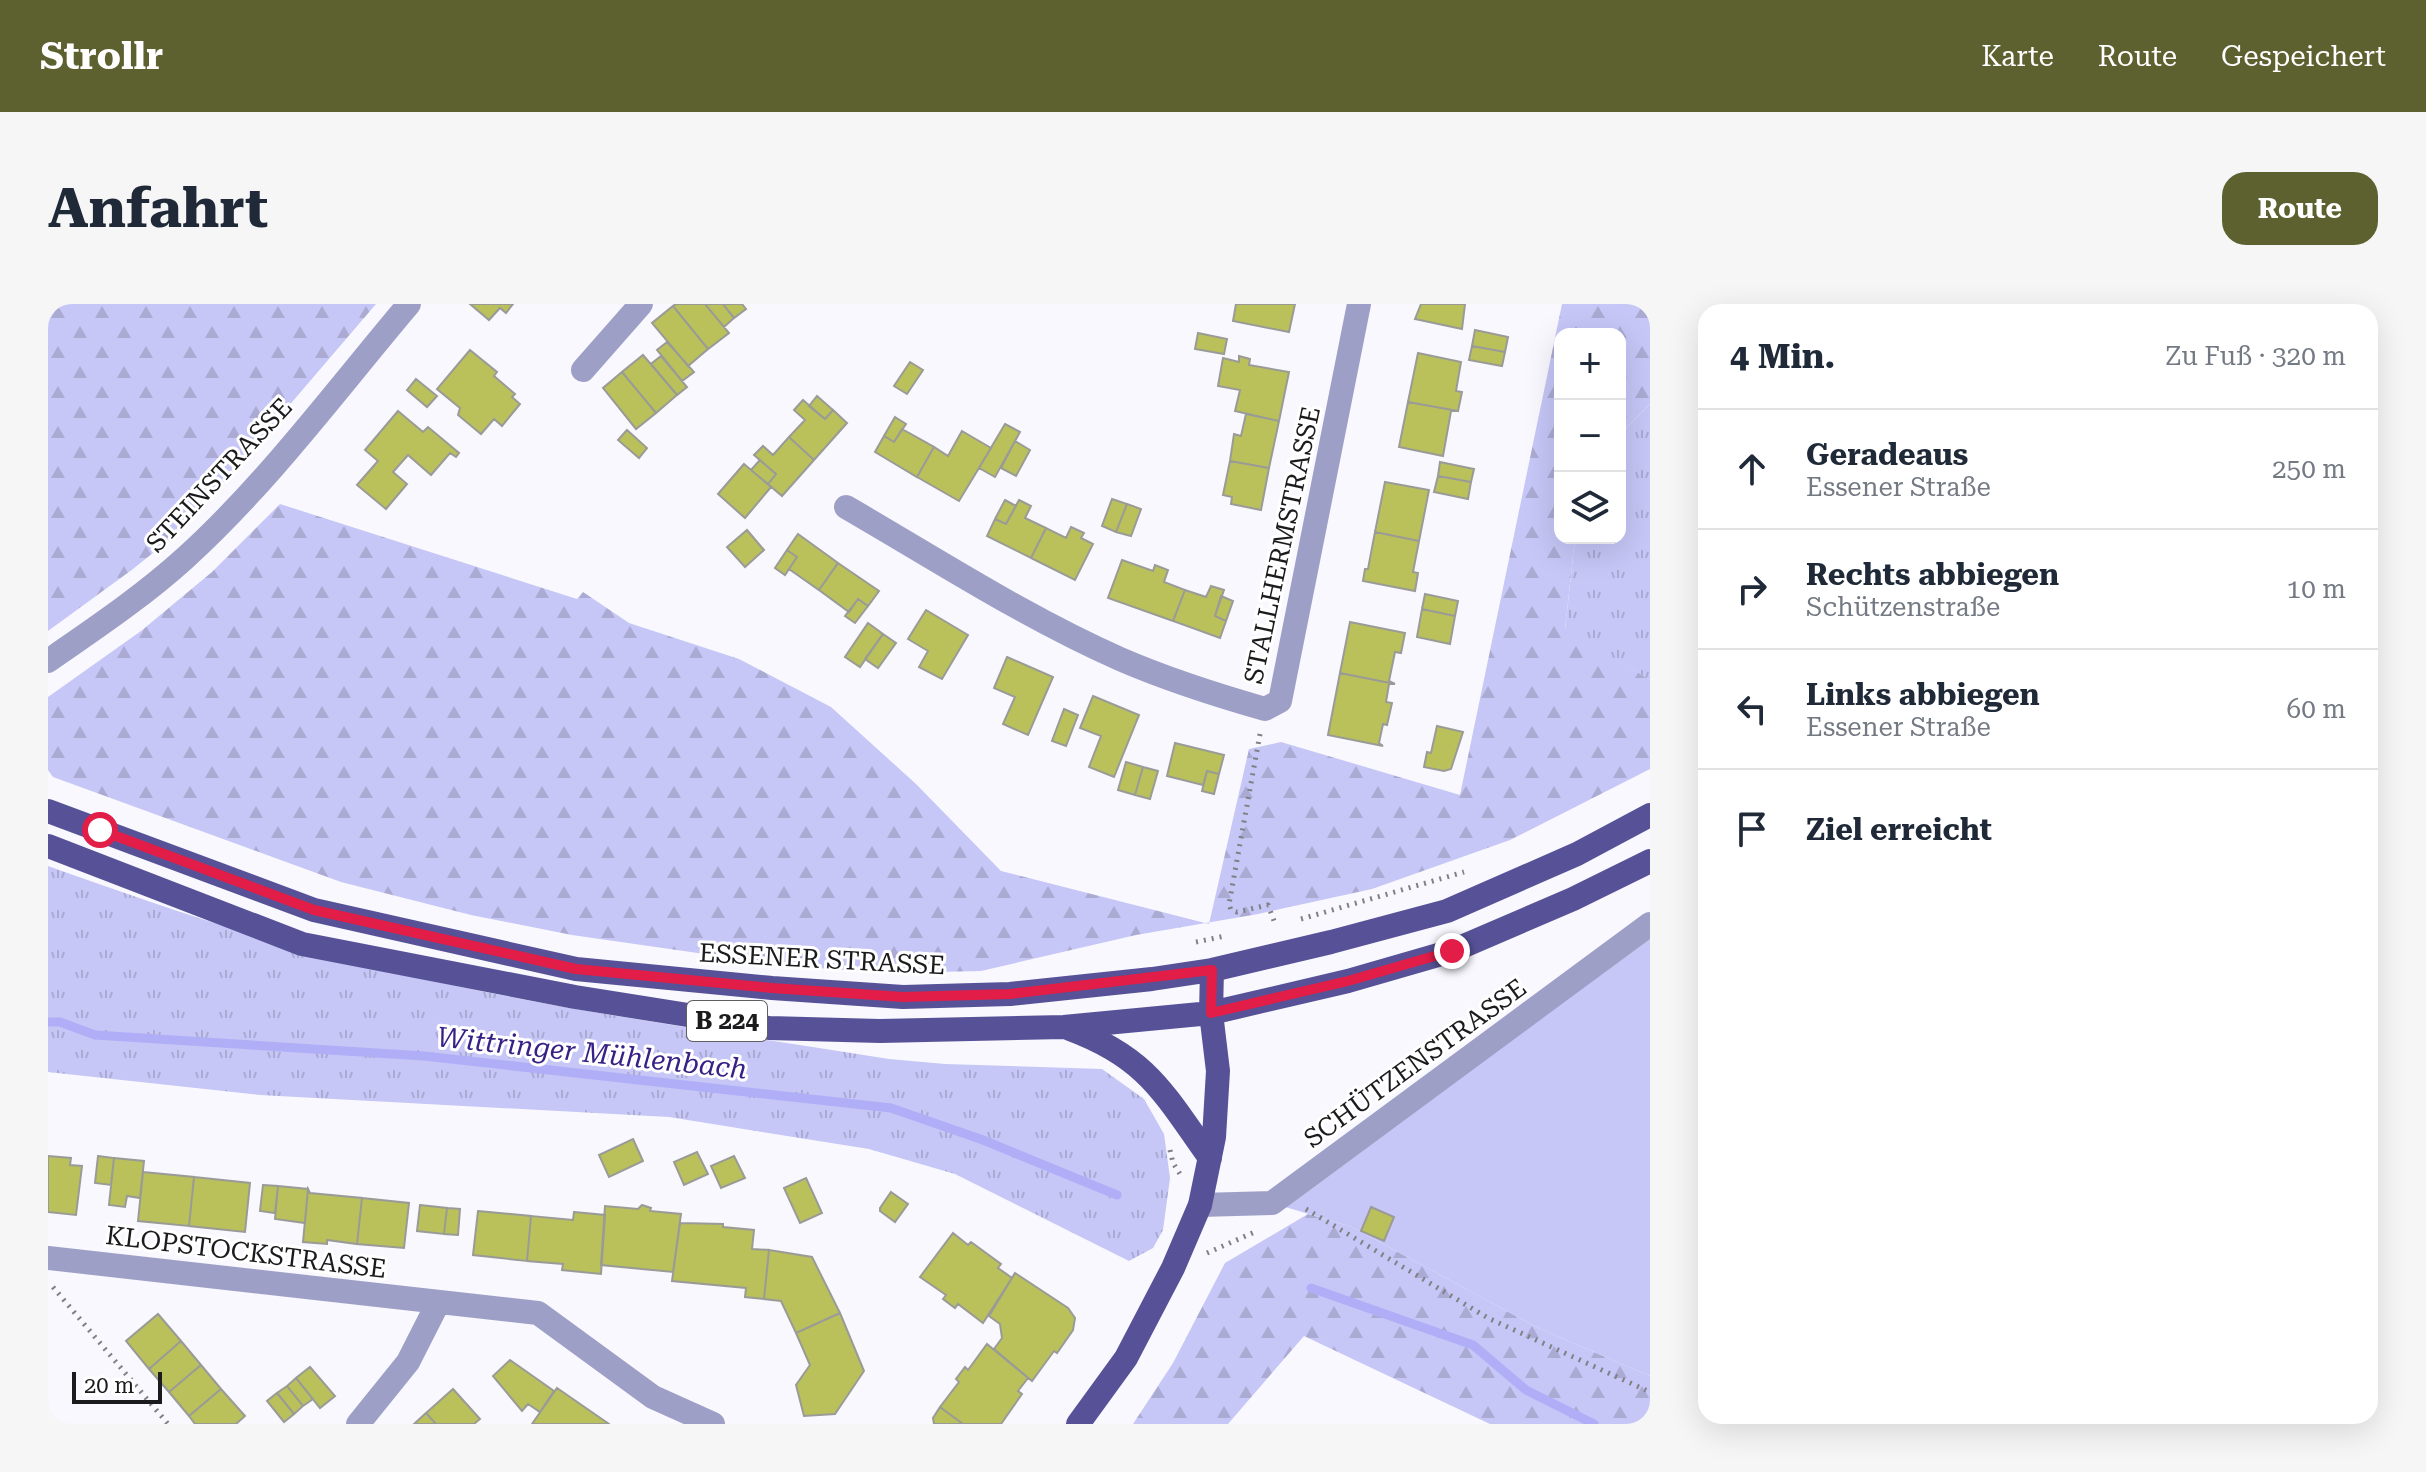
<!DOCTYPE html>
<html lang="de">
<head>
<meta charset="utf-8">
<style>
	body { margin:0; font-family:"Roboto Serif",serif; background:#f6f6f7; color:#1f2937 }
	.controls { position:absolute; right:24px; top:24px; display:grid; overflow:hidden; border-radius:16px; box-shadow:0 8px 32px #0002 }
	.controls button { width:72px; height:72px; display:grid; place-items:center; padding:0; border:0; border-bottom:2px solid #e0e1e3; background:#fff; color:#1f2937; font:40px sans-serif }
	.scale { position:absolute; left:24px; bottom:20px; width:90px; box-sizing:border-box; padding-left:8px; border:4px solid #1b1b1d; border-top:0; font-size:22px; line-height:28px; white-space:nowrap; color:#1b1b1d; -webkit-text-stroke:6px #fff; paint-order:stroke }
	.stop { position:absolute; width:24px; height:24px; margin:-18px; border:6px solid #e11d48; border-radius:50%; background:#fff }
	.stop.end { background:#e11d48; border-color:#fff; box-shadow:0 2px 8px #0008 }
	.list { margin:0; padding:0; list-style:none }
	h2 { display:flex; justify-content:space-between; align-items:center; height:104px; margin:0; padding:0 32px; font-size:34px }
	h2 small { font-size:26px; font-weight:400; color:#747a83 }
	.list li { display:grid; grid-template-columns:52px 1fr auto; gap:24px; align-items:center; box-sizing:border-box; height:120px; padding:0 32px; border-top:2px solid #e0e1e3 }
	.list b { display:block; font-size:30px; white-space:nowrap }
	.list p { margin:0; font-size:26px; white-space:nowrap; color:#747a83 }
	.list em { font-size:26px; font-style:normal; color:#747a83 }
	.icon { flex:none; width:44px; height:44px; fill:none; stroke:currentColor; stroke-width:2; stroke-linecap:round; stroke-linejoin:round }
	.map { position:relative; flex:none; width:1602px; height:1120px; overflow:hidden; border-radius:24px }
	header { display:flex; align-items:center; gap:48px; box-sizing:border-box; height:112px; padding:0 40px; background:#5d612f; color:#fff }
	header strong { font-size:38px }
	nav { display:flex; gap:44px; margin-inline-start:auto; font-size:28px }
	.intro { display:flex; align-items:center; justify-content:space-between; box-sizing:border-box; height:192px; padding:0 48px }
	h1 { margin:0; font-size:56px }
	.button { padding:20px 36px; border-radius:24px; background:#5d612f; color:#fff; font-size:28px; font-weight:700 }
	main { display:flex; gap:48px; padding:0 48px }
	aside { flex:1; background:#fff; border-radius:24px; box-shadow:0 8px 32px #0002 }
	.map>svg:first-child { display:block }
</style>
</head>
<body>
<header>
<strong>Strollr</strong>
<nav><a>Karte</a><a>Route</a><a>Gespeichert</a></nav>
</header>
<div class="intro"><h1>Anfahrt</h1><a class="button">Route</a></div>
<main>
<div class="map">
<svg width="1602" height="1120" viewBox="0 0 1602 1120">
	<defs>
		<pattern id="grass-tufts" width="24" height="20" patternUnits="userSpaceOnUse" patternTransform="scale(2)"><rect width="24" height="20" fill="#c6c6f7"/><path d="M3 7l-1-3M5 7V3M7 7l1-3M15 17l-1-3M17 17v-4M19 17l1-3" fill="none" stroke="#aaaad3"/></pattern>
		<pattern id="forest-firs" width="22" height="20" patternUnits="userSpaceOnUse" patternTransform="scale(2)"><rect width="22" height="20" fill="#c6c6f7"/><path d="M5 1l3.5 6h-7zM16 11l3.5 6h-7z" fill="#aaaad3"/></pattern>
	</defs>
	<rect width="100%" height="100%" fill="#f8f8fe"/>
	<!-- grass -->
	<path fill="url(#grass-tufts)" d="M1602,100V376L1517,326L1527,234H1572V130Z
		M0,562C110,601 221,640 335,666C502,705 672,728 841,755L897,760L1054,765L1096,795L1116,830L1122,874L1115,926L1105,944L1081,957L907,870L821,845L621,813L212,791L0,768Z"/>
	<!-- forest -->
	<path fill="url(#forest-firs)" d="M0,0H328L137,223L85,265L0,327Z
		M1514,0H1602V100L1572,130V30H1512V234H1527L1517,325L1602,376V465L1462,536L1324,585L1210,610L1088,631L933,667L840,669L740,662L524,631L423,611L293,578L5,473L0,466V393L93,327L164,268L232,200L529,295L535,288L581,319L691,355L783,403L868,480L953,567L1161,620L1201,445L1233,438L1412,491Z
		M1260,910L1304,923L1490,1024L1602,1072V1120H1442L1256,1032L1180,1120H1085L1125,1059L1177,959Z"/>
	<!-- green -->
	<path fill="#c6c6f7" d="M1602,620V1072L1490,1024L1304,923L1224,899Z"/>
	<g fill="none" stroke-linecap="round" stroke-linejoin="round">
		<!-- stream -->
		<path stroke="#b0aef6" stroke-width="9" d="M0,718H12L47,731L376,752L843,804L935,836L1069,891
			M1263,984L1425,1041L1478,1086L1546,1120"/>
	</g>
	<!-- building -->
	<path fill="#bac15b" stroke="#9a9b96" stroke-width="2" d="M422,0H465L458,9L452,4L441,16Z
		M628,0H657L681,29L660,45L625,2Z
		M657,0H675L686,14L676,23Z
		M675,0H694L698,5L686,14Z
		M1188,0H1247L1241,28L1185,17Z
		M1373,0H1417L1414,25L1367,15Z
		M625,2L660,45L640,62L604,19Z
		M1427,26L1460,33L1457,48L1424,42Z
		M1150,29L1179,35L1176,50L1147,45Z
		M619,38L646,68L634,77L609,46Z
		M1424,42L1457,48L1454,62L1421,56Z
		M422,46L449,68L446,72L467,90L464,93L472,100L454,122L446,115L433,130L410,111L412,104L389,85Z
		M1370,49L1413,58L1408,87L1414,88L1410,107L1360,98Z
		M595,51L629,91L608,109L574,68Z
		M613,52L639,83L629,91L603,60Z
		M1191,52L1202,55L1201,61L1241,68L1231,117L1187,107L1192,86L1170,82L1175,54L1191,58Z
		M862,58L875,66L859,90L846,82Z
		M574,68L608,109L588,125L555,84Z
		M368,75L389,92L379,103L359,86Z
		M769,92L785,106L777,115L761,102Z
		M755,96L777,115L785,106L799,119L766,156L741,133L757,116L746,106Z
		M1360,98L1410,107H1403L1395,152L1351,143Z
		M350,107L375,128L380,123L411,149L408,153L402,149L383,171L360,151L345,168L359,180L338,205L309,181L330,157L317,146Z
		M1198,110L1231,117L1221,164L1182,157L1186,130L1193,132Z
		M847,113L858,120L846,138L836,132Z
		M957,120L972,128L947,173L931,164Z
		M854,125L886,143L869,173L827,148L836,132L846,138Z
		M579,126L599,144L591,154L570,136Z
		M914,127L943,144L911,197L869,173L886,143L900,152Z
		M741,133L766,156L734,192L720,180L728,170L706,151L715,142L725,151Z
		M967,137L982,146L968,172L953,164Z
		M712,156L728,170L720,180L703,166Z
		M1182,157L1221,164L1213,206L1183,200L1184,193L1175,191Z
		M1392,158L1426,165L1423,178L1390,172Z
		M696,160L723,183L697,214L670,190Z
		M1390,172L1423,178L1420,195L1386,188Z
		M1337,178L1381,186L1371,237L1327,228Z
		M1064,195L1079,200L1068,228L1054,222Z
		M957,196L968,202L958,220L947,215Z
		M971,196L983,202L977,214L998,224L983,254L939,232L947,215L958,220Z
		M1079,200L1093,205L1083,232L1068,228Z
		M1023,223L1036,229L1033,234L1045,240L1027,276L983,254L998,224L1018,234Z
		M699,226L716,246L697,263L679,243Z
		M1327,228L1371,237L1365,268L1370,269L1367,287L1315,277L1317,265H1320Z
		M750,230L790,259L771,286L741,265L749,253L739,246Z
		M739,246L749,253L737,271L727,264Z
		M1074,256L1105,267L1107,261L1120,266L1116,278L1137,286L1125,317L1060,294Z
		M790,259L831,287L820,302L810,295L801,308L771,286Z
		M1163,282L1176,286L1167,312L1178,317L1172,334L1125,317L1137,286L1158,293Z
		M1377,290L1410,297L1407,312L1374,305Z
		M1173,292L1185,297L1178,317L1167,312Z
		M810,295L820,302L807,319L797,312Z
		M1374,305L1407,312L1402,340L1369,333Z
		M878,306L920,331L894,375L871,363L880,347L860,335Z
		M1302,318L1357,329L1353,349L1347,348L1341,377L1347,380L1292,369Z
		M820,319L835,330L812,363L797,353Z
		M835,330L848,339L830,364L817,355Z
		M959,353L1005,373L980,431L955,420L967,393L946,384Z
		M1292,369L1347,380H1341L1338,398L1344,399L1339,421L1335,420L1331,439L1335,442L1280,431Z
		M1045,392L1091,411L1066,473L1041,463L1053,432L1032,424Z
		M1016,405L1030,411L1018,442L1004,437Z
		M1389,422L1415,428L1403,465L1396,467L1376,463L1379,448L1383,449Z
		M1127,439L1176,451L1171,470L1159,467L1155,481L1119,472Z
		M1078,458L1095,463L1087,491L1070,486Z
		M1095,463L1110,467L1102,495L1087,491Z
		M1159,467L1171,470L1166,490L1154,487Z
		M585,835L595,857L561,873L551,851Z
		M649,848L660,870L636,881L626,858Z
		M0,852L23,854L22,861L34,862L28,911L0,908Z
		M50,852L66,854L63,881L47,879Z
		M686,852L697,874L673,884L663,862Z
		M66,854L96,857L92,894L79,892L77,903L61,901Z
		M95,868L146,873L141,922L90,917Z
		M146,873L202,879L197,928L141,922Z
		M758,874L774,909L752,919L736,884Z
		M215,881L230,882L227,909L212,907Z
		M230,882L260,885L257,919L227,915Z
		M260,885L262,889L314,894L309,940L279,936V940L255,938Z
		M843,888L860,900L847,918L832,907V904Z
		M314,894L361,899L356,944L309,940Z
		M372,901L399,904L396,930L369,927Z
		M594,901L603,904L602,907L633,910L625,968L553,961L557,902L590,905Z
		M1323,903L1346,913L1336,937L1313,927Z
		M399,904L412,905L410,931L396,930Z
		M430,907L483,912L479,957L425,951Z
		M526,908L557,911L553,970L514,966L515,960L479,957L483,912L525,916Z
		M632,919L675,920V923L706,926L704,945L721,946L716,995L697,993L698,984L624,977Z
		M905,929L920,941L923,938L953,960L950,964L964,974L935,1019L910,1000L907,1004L895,995L898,991L872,973Z
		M721,946L764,953L792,1009L748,1029L733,997L716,995Z
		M967,969L1020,1004L1027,1014L1025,1026L1009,1049L1006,1047L984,1077L946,1045L954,1034L952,1020L941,1012Z
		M792,1009L816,1067L787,1110L756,1112L748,1081L762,1061L748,1029Z
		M110,1010L133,1037L101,1065L78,1037Z
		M133,1037L153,1061L121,1088L101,1065Z
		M939,1040L980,1074L970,1087L974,1090L953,1120H915L892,1103L911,1078L908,1075L917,1063L920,1066Z
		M462,1056L506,1087L492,1108L480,1100L474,1107L445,1072Z
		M153,1061L173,1085L141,1112L121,1088Z
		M262,1063L287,1092L272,1104L248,1074Z
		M248,1074L265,1095L255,1102L239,1082Z
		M239,1082L255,1102L246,1110L229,1089Z
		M509,1084L561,1120H484Z
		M173,1085L197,1112L188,1120H147L141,1112Z
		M405,1085L432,1115L426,1120H388L378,1109Z
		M229,1089L246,1110L236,1118L219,1097Z
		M892,1103L915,1120H886L885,1114Z
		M378,1109L388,1120H366Z"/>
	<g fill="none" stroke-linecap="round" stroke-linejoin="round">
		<!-- path -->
		<path stroke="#818185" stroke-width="5" stroke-dasharray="2 6" stroke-linecap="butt" d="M1212,430L1181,600L1183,606L1189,608L1220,601L1228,622
			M1253,615L1416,568
			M1148,638L1177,632
			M1122,846L1125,859L1132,870
			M1258,905L1440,1014L1602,1088
			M1159,949L1209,927
			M5,983L120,1120"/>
		<!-- minor -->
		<path stroke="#9e9fc6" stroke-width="24" d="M535,66L593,0
			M798,203C888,255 977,313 1072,355C1118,375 1168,391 1217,405L1232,397L1311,0
			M0,357C46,325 94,293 136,255C219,180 289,85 361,0
			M1152,901L1224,899L1602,620
			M0,954L490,1009L605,1093L665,1120
			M310,1120L360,1058L390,999"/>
		<!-- major -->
		<path stroke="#575297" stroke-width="24" d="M0,507L266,606L528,665L724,684L855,693L962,690L1104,675L1164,666L1283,638L1399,607L1529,550L1602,511
			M0,542L254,640L527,693L721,724L832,727L1016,723L1163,709L1300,677L1404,647L1525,595L1602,557
			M1022,725C1100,754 1116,790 1162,854
			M1030,1120L1078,1054L1125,964L1152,901L1166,833L1170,767L1163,709L1164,666"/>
	</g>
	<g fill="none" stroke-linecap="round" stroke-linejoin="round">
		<!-- route -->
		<path stroke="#e11d48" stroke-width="10" d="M52,526L266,606L528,665L724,684L855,693L962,690L1164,666L1163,709L1300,677L1404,647"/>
	</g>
	<g text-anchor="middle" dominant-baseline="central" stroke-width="6" stroke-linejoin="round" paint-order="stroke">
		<!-- shield labels -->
		<rect fill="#fff" stroke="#5f5f61" stroke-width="2" x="639" y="697" width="80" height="40" rx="6"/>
		<g font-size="24" font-weight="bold" fill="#1b1b1d">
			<text x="679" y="717">B 224</text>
		</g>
		<!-- street labels -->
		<g font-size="26" fill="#1b1b1d" stroke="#fff">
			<text transform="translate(171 171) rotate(-47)">STEINSTRASSE</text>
			<text transform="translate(1234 241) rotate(-78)">STALLHERMSTRASSE</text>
			<text transform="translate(774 655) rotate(3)">ESSENER STRASSE</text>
			<text transform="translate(1367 759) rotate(-36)">SCHÜTZENSTRASSE</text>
			<text transform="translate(198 948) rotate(7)">KLOPSTOCKSTRASSE</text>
		</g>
		<!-- water labels -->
		<g font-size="28" font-style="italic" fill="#372186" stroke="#fff">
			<text transform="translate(544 749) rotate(6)">Wittringer Mühlenbach</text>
		</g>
	</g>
</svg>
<div class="controls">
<button>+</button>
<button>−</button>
<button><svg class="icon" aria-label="layers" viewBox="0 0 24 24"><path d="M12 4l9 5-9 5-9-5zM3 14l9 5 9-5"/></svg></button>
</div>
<div class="scale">20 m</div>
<div class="stop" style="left:52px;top:526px"></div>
<div class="stop end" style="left:1404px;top:647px"></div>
</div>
<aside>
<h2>4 Min.<small>Zu Fuß · 320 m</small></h2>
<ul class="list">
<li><svg class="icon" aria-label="ahead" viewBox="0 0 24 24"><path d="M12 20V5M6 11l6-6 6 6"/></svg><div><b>Geradeaus</b><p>Essener Straße</p></div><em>250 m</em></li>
<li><svg class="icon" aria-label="right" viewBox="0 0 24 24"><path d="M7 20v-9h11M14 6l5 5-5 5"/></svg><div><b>Rechts abbiegen</b><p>Schützenstraße</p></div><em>10 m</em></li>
<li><svg class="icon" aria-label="left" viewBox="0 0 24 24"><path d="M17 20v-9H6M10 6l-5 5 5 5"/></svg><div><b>Links abbiegen</b><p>Essener Straße</p></div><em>60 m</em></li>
<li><svg class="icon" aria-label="arrive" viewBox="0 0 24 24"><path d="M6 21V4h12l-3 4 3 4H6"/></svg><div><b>Ziel erreicht</b></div></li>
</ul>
</aside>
</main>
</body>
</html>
